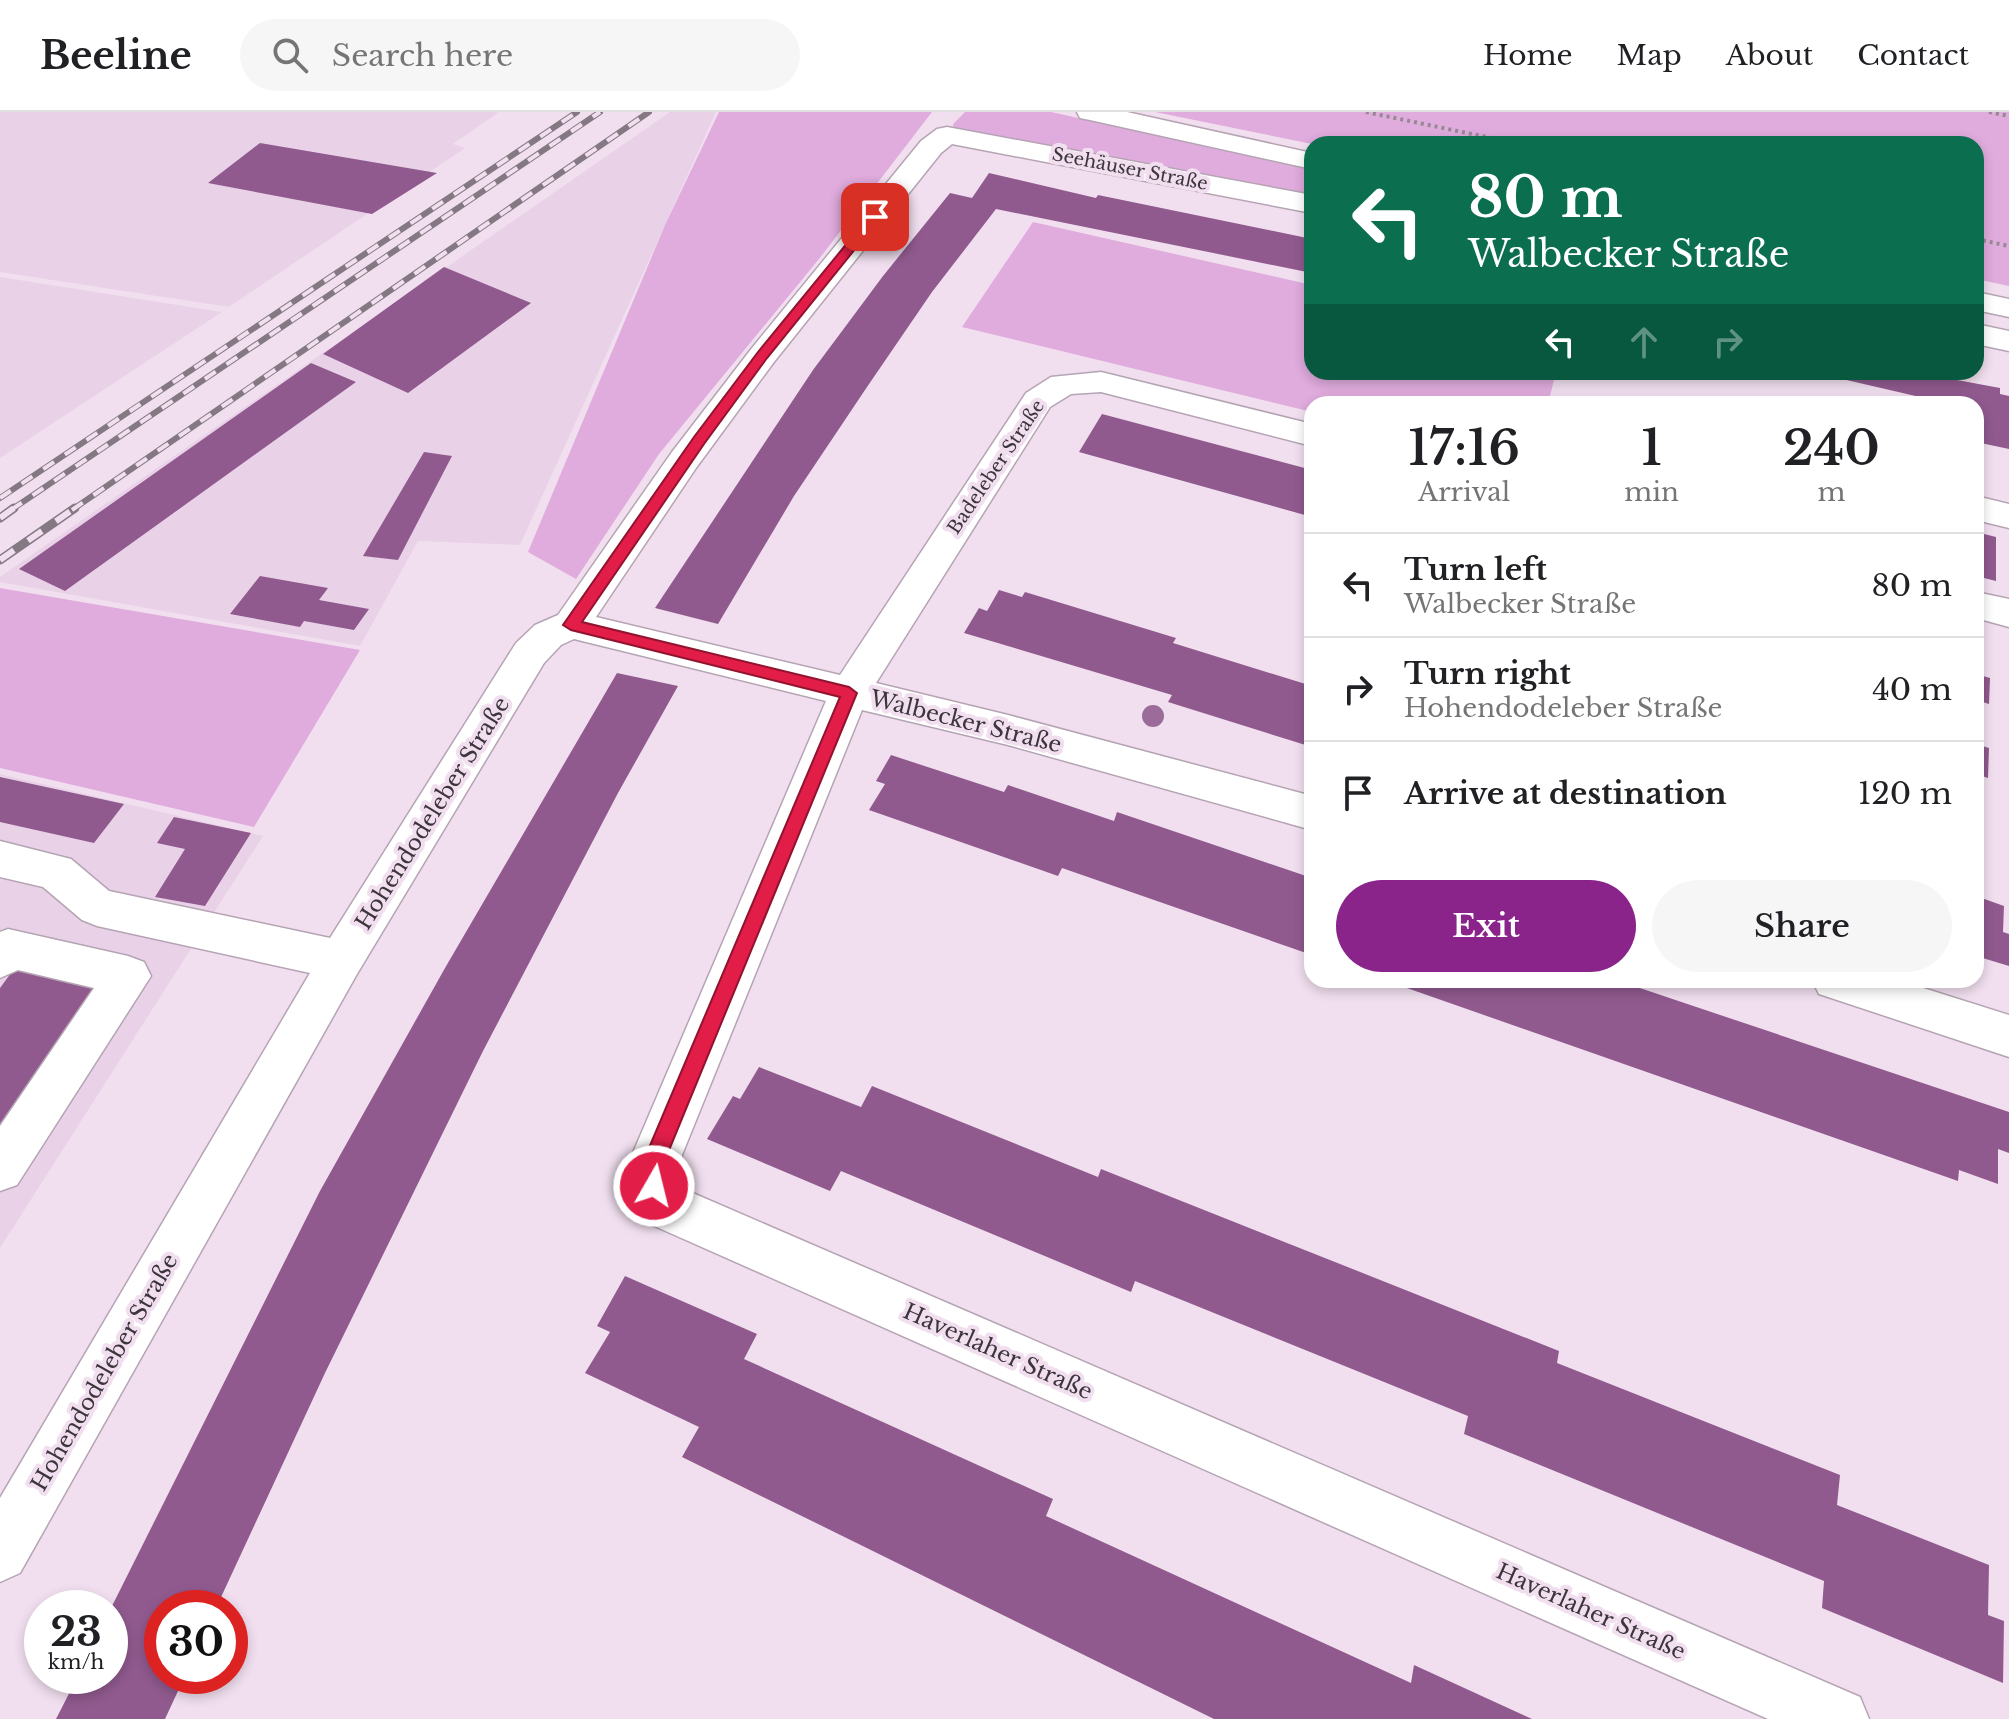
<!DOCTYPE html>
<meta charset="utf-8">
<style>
body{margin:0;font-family:"Libre Baskerville",serif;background:#f6f6f6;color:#202124;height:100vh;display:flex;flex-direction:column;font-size:30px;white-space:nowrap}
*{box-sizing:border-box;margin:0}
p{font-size:26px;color:#757577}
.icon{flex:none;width:44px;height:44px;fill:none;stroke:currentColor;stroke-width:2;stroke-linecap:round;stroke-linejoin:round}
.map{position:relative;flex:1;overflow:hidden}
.panel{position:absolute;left:1304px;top:284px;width:680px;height:592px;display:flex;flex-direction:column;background:#fff;border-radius:24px;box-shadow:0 4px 12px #0003}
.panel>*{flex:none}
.top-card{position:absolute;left:1304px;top:24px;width:680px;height:244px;border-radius:24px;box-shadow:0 4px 12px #0003;background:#0b6e4f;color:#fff;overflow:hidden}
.speed{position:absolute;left:24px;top:1478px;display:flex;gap:16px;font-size:40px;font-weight:700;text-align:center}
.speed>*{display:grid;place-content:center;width:104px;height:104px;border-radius:50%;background:#fff;box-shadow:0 4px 12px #0003;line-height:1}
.speed small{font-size:20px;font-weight:400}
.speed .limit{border:12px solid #d22;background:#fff;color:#111}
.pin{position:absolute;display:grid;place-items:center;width:68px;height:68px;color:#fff;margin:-34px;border-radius:16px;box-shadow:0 4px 12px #0006}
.me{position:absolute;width:88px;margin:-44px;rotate:8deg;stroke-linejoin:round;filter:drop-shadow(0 0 6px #0008)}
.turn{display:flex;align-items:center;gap:28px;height:168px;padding:0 32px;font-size:36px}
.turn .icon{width:104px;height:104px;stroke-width:2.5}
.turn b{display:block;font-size:56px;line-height:68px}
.lanes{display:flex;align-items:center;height:76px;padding:0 32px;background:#0003;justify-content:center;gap:40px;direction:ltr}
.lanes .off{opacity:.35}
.eta{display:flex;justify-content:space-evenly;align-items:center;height:136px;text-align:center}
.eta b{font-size:48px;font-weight:600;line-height:56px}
.button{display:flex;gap:16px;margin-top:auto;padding:16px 32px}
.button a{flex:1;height:92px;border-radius:48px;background:#8b248a;color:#fff;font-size:32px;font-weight:600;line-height:92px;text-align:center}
.button a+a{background:#f6f6f6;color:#202124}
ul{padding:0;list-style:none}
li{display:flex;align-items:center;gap:24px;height:104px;padding:0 32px;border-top:2px solid #e0e0e0}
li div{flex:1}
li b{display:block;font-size:30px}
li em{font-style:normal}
header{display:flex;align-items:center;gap:48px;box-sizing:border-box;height:112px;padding:0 40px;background:#fff;border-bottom:2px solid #e0e0e0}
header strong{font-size:38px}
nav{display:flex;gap:44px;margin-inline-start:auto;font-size:28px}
.search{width:560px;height:72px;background:#f6f6f6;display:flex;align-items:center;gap:20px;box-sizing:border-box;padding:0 28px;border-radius:44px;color:#757577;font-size:30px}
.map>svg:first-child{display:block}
.built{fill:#e9d2e8}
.green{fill:#e0abdd}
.building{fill:#905a8e}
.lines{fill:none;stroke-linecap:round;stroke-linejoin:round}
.minor-casing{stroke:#b5a4b3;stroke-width:3}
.path{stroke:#958994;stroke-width:4;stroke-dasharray:3 4;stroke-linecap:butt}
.minor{fill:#fff;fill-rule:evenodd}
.rail-far1-casing{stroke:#847983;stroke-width:6}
.rail-casing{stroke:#847983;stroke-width:9}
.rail-far1{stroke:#f1dfef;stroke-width:4;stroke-dasharray:13;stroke-linecap:butt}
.rail{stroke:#f1dfef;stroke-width:6;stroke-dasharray:17;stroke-linecap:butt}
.tree{fill:#9b6c99}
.route{fill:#e11d48;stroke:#92132f;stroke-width:2}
.labels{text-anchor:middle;stroke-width:8;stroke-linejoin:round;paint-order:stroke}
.far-street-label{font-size:18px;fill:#3c353c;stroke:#f1dfef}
.street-label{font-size:22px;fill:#3c353c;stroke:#f1dfef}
</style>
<header>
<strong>Beeline</strong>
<div class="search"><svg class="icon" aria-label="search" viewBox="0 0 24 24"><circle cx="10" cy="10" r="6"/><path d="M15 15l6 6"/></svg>Search here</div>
<nav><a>Home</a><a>Map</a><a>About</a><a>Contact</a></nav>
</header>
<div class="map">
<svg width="2009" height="1607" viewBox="0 0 2009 1607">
<rect width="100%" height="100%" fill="#f1dfef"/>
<path class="built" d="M 0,0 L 499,0 L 453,32 L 465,36 L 229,195 L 0,160 Z
M 670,0 L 716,0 L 520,433 L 418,429 L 360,534 L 0,470 L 0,465 Z
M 0,165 L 222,200 L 0,346 Z
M 0,662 L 263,724 L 0,1136 Z"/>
<path class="green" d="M 719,0 L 932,0 L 819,147 L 659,342 L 576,467 L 528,440 L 665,113 Z
M 965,0 L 1051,0 L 1312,58 L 1312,85 L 954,17 L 953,12 Z
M 1155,0 L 2009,0 L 2009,174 L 1976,167 L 1976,32 L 1312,32 Z
M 1033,110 L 1312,173 L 1312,260 L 1556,260 L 1548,292 L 1312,292 L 1312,300 L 962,215 Z
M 0,476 L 360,538 L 254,715 L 0,656 Z"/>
<path class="building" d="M 260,31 L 437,61 L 372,102 L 208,71 Z
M 989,61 L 1096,86 L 1098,83 L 1312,127 L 1312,161 L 996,97 L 932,180 L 867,275 L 794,384 L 718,512 L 655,496 L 813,258 L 883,164 L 950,81 L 972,86 Z
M 444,155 L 531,191 L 408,281 L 323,242 Z
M 311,251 L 356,270 L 65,479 L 19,457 Z
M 1812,260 L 1958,260 L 1957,268 L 2000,276 L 2000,282 L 2009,284 L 2009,337 L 1976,330 L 1976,292 L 1950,292 Z
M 1102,302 L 1312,358 L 1312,405 L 1079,340 Z
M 424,340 L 452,344 L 398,448 L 363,444 Z
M 1976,420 L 1996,425 L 1996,469 L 1976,464 Z
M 260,464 L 328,476 L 319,488 L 369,497 L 354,518 L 304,509 L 300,515 L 230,502 Z
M 999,478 L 1022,485 L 1025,480 L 1176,526 L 1173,531 L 1312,574 L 1312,635 L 1168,590 L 1172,583 L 964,521 L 979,496 L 987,499 Z
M 617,561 L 678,574 L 618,681 L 483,939 L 325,1261 L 216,1496 L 162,1496 L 162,1564 L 185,1564 L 165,1607 L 56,1607 L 78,1564 L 110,1564 L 110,1498 L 320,1079 L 445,856 Z
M 1976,562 L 1990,566 L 1989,592 L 1976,588 Z
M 1976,632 L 1989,636 L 1988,666 L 1976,662 Z
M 891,643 L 1004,680 L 1008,673 L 1114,709 L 1117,700 L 1312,766 L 1312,843 L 1062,756 L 1058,764 L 869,698 L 885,672 L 876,669 Z
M 0,665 L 124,692 L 94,731 L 0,710 Z
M 174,705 L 251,721 L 205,794 L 155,785 L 185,737 L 157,731 Z
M 1976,784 L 2004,794 L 2003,820 L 2009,822 L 2009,854 L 1976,844 Z
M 14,857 L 105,879 L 0,1026 L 0,876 Z
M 1384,868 L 1616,868 L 2009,1000 L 2009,1041 L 1998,1037 L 1998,1072 L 1959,1058 L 1958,1069 Z
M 759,955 L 861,995 L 872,974 L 1098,1065 L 1101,1057 L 1559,1239 L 1557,1251 L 1840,1363 L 1837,1393 L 1989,1453 L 1988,1503 L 2004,1509 L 2003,1571 L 1822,1496 L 1824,1469 L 1464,1322 L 1468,1304 L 1135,1169 L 1131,1180 L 841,1059 L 830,1079 L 707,1027 L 733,984 L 740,987 Z
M 625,1164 L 757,1222 L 744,1247 L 1053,1387 L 1046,1404 L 1411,1571 L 1414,1553 L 1532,1607 L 1214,1607 L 682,1345 L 699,1315 L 585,1261 L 610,1220 L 597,1214 Z"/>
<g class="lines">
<defs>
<path id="minor" d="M 1077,0 L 1127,0 L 1312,41 L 1312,57 L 1090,8 L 1080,6 Z
M 947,15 L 1312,83 L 1312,101 L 952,32 L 941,41 L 774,250 L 696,356 L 596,505 L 840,563 L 1026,281 L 1051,265 L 1101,260 L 1312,312 L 1312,334 L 1101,280 L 1071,282 L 1050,295 L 876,571 L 1008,603 L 1312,684 L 1312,718 L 1008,633 L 862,598 L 682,1043 L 679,1068 L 688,1079 L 1860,1585 L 1869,1607 L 1768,1607 L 652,1113 L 629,1074 L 632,1043 L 826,589 L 574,527 L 561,533 L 544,551 L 357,862 L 20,1461 L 0,1470 L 0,1386 L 310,861 L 97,814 L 82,808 L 43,775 L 0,765 L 0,729 L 71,747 L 109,779 L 330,826 L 516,531 L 535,513 L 558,503 L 672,340 L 752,236 L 921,29 L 937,17 Z
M 1976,180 L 2009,187 L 2009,205 L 1976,198 Z
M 1976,212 L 2009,219 L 2009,239 L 1976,232 Z
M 1976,384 L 2009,392 L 2009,416 L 1976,408 Z
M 1976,480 L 2009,487 L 2009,515 L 1976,506 Z
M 8,817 L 128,844 L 144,850 L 151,864 L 17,1073 L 0,1079 L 0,1014 L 94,876 L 18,858 L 0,866 L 0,820 Z
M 1812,868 L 1898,868 L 2009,903 L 2009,945 L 1819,882 Z"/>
</defs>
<use href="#minor" class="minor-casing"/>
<path class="path" d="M 1366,0 L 1520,32
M 1989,0 L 2009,4
M 1976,127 L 2009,134"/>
<use href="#minor" class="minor"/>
<defs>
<path id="rail-far1" d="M 0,386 L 577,0
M 11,398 L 600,0
M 72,398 L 649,0"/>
<path id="rail" d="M 0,406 L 14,396
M 0,448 L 75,396"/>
</defs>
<use href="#rail-far1" class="rail-far1-casing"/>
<use href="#rail" class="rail-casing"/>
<use href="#rail-far1" class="rail-far1"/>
<use href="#rail" class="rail"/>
</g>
<circle class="tree" cx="1153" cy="604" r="11"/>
<path class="route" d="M 871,102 L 881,105 L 767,246 L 704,332 L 582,510 L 849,575 L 857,581 L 667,1043 L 661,1081 L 654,1084 L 647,1081 L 644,1074 L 646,1043 L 840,585 L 571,518 L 563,513 L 694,325 L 758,240 Z"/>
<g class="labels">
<g class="far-street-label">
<text transform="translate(1130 57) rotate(11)" y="6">Seehäuser Straße</text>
<text transform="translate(996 355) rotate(-56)" y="6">Badeleber Straße</text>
</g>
<g class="street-label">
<text transform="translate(966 609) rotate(14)" y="8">Walbecker Straße</text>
<text transform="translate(432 701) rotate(-58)" y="8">Hohendodeleber Straße</text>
<text transform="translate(998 1239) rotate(24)" y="8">Haverlaher Straße</text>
<text transform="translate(104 1260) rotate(-60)" y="8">Hohendodeleber Straße</text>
<text transform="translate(1591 1499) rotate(24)" y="8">Haverlaher Straße</text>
</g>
</g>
</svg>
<div class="speed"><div>23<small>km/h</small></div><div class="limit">30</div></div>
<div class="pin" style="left:875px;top:105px;background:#d93025"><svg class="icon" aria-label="arrive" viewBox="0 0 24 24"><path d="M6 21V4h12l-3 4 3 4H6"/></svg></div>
<svg class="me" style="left:654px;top:1074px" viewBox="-20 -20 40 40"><circle r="17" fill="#e11d48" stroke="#fff" stroke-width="3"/><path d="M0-11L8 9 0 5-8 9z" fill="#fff"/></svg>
<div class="top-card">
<div class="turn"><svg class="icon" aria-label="left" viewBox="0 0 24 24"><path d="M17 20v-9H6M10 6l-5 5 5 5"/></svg><div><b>80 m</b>Walbecker Straße</div></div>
<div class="lanes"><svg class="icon" aria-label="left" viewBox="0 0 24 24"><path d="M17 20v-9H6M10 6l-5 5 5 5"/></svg><svg class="icon off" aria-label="ahead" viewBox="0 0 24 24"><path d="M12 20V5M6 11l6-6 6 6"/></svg><svg class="icon off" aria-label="right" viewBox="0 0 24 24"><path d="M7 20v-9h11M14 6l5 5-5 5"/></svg></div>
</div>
<section class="panel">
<div class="eta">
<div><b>17:16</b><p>Arrival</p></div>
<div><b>1</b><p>min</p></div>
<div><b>240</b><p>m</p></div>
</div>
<ul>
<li><svg class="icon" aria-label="left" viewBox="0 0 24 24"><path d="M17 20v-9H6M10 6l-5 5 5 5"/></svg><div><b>Turn left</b><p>Walbecker Straße</p></div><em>80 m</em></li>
<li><svg class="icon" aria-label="right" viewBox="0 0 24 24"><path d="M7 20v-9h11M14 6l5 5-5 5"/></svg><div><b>Turn right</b><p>Hohendodeleber Straße</p></div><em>40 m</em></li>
<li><svg class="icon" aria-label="arrive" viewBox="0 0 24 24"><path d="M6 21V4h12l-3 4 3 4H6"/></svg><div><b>Arrive at destination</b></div><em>120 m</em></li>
</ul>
<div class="button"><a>Exit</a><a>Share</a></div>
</section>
</div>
